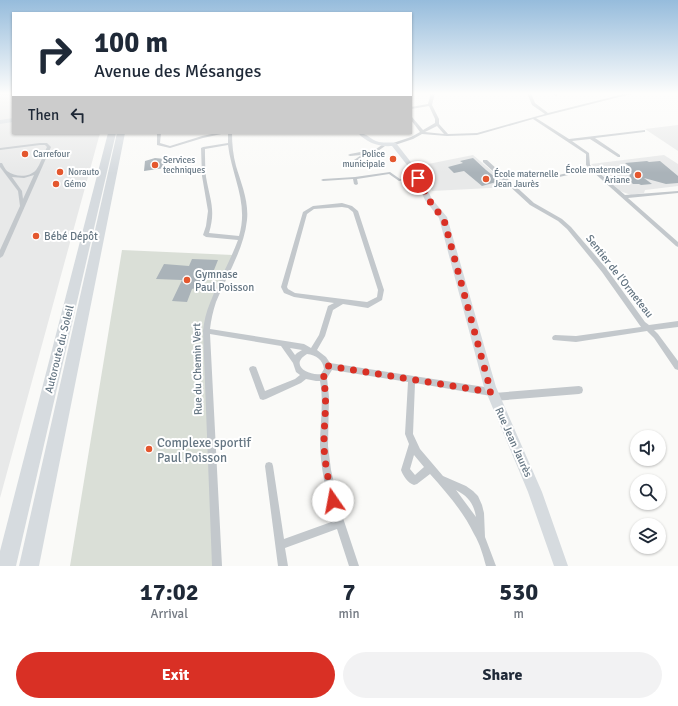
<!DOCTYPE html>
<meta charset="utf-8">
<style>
body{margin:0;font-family:Signika,sans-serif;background:#f2f2f3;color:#1f2937;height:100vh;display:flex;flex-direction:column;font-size:15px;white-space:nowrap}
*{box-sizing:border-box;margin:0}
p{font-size:13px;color:#747a83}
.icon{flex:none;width:22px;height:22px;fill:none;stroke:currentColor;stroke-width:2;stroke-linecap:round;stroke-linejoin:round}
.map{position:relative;height:566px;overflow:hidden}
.details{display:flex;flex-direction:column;background:#fff;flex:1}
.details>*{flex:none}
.hud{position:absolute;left:12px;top:12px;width:400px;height:122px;border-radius:0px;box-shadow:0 1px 3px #0004;background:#fff;color:#1f2937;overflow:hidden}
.tools{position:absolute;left:630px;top:430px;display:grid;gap:8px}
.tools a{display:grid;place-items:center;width:36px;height:36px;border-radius:50%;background:#fff;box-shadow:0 1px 3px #0004;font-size:20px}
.pin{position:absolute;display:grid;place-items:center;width:34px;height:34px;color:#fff;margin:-17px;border:2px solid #fff;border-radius:50%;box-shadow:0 1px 4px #0007}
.me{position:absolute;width:44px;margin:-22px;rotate:348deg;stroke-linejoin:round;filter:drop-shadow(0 0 3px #0008)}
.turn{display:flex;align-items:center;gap:14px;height:84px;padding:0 16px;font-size:18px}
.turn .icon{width:52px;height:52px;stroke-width:2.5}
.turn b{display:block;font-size:28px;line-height:34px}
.then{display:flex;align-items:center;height:38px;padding:0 16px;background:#0003;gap:8px;font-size:15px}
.eta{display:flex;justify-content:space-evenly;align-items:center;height:68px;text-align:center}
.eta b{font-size:24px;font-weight:700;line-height:28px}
.primary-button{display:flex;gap:8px;margin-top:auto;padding:8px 16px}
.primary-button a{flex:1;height:46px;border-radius:24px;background:#d93025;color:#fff;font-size:16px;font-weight:700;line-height:46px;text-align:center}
.primary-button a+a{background:#f2f2f3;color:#1f2937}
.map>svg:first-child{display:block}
.built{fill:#e8e9e9}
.green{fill:#dadfd7}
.building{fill:#aab3b9}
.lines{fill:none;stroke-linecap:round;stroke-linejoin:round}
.street{fill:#c3c8cc;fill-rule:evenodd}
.secondary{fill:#d6dbdf;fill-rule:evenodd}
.highway{fill:#d6dbdf;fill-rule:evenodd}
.route{stroke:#d93025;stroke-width:7;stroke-dasharray:0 12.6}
.poi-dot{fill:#e4572e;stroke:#fff;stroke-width:1.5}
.labels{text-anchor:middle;stroke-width:4;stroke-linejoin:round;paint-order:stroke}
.far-poi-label{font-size:9px;fill:#657683;stroke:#fff;text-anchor:start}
.poi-label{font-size:11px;fill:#657683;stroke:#fff;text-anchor:start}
.street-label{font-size:11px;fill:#657683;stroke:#fff}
.near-poi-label{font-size:13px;fill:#657683;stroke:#fff;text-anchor:start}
</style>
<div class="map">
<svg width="678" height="566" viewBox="0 0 678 566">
<rect width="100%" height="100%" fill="#fafaf8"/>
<path class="built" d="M 0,93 L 13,93 L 13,133 L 100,133 L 0,498 Z
M 678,125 L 678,151 L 645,129 Z
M 473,155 L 511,187 L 432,191 L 423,170 L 417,171 L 413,167 Z
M 664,155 L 678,164 L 678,186 L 645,190 L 644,193 L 631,195 L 620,191 L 591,164 Z"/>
<path class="green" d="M 122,250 L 233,255 L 207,315 L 214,566 L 70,566 Z"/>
<path class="building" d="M 155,158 L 165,159 L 165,168 L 144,171 L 145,161 Z
M 473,158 L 486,170 L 500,181 L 482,186 L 464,171 L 454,173 L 448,167 L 463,163 L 460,161 Z
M 647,161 L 649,162 L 660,161 L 678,176 L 678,183 L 666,184 L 644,178 L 652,184 L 641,185 L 639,184 L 633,184 L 625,177 L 630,176 L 626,172 L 630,172 L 625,167 L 630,167 L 625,163 Z
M 192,259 L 218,260 L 214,270 L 209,270 L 202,286 L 192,289 L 187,302 L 172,301 L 182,280 L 156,279 L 164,264 L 189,266 Z"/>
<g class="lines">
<path class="street" d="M 431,93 L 435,93 L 432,105 L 439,119 L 439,124 L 448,134 L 477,133 L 545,114 L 532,105 L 527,93 L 531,93 L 535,103 L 548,113 L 628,93 L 635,93 L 536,118 L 569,139 L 645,130 L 645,132 L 644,132 L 595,138 L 620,155 L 620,157 L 618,157 L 590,139 L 572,141 L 589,153 L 590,165 L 625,195 L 678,191 L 678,193 L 628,198 L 678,242 L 678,247 L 676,246 L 591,170 L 550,179 L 550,177 L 589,168 L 586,165 L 586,154 L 533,119 L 477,135 L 447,136 L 422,134 L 413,139 L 395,145 L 393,145 L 393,143 L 411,137 L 420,132 L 411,120 L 411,117 L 412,117 L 423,130 L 435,123 L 435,119 L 429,106 L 411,109 L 411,107 L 428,104 ZM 437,126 L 444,134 L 425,132 Z
M 553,93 L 557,93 L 558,95 L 555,96 Z
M 157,133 L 161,133 L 160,143 L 170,146 L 202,136 L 217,133 L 226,133 L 203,138 L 170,148 L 157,145 Z
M 228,133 L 232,133 C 232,144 233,155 236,166 C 241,183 249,201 247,220 C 244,249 227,275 216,302 C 213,311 211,320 210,329 L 304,344 L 311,348 L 319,335 L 328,306 L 334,303 L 294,297 L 284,293 L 281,287 L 303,212 L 313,206 L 342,203 L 352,206 L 358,211 L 384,290 L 382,300 L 368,308 L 343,304 L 333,310 L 325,336 L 317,350 L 326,357 L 330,363 L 491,388 L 494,389 L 495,392 L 494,393 L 579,386 L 582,387 L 583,390 L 582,393 L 579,394 L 494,401 L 491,400 L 490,397 L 491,396 L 415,383 L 413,434 L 420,449 L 443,476 L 466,486 L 473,491 L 478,496 L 482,505 L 484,513 L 485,537 L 496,566 L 486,566 C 483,555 480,544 474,534 C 463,511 446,492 430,474 L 417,484 L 414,485 C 408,483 403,476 401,470 L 409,444 L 405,434 L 408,382 L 332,370 L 327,378 L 329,397 L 328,446 L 331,470 L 341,512 L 359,566 L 349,566 L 337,529 L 285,548 L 288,566 L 278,566 L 265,466 L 266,463 L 269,462 L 272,463 L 273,466 L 284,539 L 334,521 C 327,497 321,471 320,445 C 320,424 324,402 320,381 L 316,381 L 306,379 L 301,383 L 266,399 L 263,400 L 260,399 L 249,369 L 250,367 L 253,366 L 256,367 L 265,391 L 295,379 L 300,375 L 296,372 L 293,363 L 281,346 L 210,334 L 222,566 L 212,566 L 203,331 C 204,322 206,312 210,303 C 218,281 230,262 238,240 L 206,237 L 203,235 L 206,226 L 208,211 L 202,176 L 201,148 L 203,147 L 228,143 ZM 228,145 C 232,177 249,203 239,236 L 209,233 C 216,210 210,200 206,177 C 205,168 205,158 205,149 ZM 342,207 L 348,208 L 353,212 L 378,290 L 377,297 L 367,302 L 295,293 L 288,289 L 287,287 L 307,214 L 314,209 ZM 290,348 L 302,350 L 297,353 L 295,355 ZM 307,354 C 316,355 323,360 324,369 L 321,374 C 308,376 289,365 307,354 ZM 414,455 L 424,467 L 415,475 L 410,469 ZM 456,490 C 468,496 474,504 476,517 Z
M 40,143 L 47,143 L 51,147 L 3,256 L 0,258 L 0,250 L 20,206 L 18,191 L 0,167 L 0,163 L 2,163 C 3,165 5,169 7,171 C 15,177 29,178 36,170 C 40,165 44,153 47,147 L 45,145 L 40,145 L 0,150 L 0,148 ZM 34,175 L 23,199 L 22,191 L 12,177 L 24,178 Z
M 382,145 L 385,146 L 378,151 L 366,154 L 364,158 L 358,161 L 354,160 L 360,156 L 361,155 L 350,156 L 348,155 L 350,154 L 376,149 Z
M 483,160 L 487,160 L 534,203 L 562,219 L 571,227 L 606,268 L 645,322 L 649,325 L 678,321 L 678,327 L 654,330 L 658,334 L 678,361 L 678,370 L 675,369 L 654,338 L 647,331 L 576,342 L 553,340 L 552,338 L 553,336 L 555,335 L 576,336 L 641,327 L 602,272 L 567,229 L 558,221 L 530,205 L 483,162 Z
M 390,172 L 400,179 L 418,177 L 420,178 L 418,179 L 399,181 L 389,174 L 357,179 L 358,184 L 356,185 L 354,184 L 353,179 L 323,181 L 321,180 L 323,179 L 355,177 Z"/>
<path class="secondary" d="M 13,118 L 13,122 L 0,124 L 0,120 Z
M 358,133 C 368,133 370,140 379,142 C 385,143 391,142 396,143 L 417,170 L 432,199 L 447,217 L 496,387 L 542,492 L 568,566 L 554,566 L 528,492 L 484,387 L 439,218 L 425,200 L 411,170 L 392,146 C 379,147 367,143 358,133 Z"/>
<path class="highway" d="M 108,133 L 116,133 L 16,566 L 0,566 L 0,551 Z
M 117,133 L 125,133 L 39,566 L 19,566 Z"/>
</g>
<linearGradient id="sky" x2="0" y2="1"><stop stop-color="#96bcdc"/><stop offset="0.54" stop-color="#fdfdfc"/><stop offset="1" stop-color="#fdfdfc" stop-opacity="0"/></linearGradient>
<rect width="678" height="173" fill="url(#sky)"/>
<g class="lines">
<path class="route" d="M 333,501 C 329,482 324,462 324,442 C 324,420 328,399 323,377 L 327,374 L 328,366 L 491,392 L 444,220 L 429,200 L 418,178"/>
</g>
<g class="poi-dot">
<circle cx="25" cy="154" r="4"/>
<circle cx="393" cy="159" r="4"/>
<circle cx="155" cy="165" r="4"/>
<circle cx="60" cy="172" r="4"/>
<circle cx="638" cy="175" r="4"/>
<circle cx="486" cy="179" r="4"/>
<circle cx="56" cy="184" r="4"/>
<circle cx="36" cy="236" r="4"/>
<circle cx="187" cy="280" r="4"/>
<circle cx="149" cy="449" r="4"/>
</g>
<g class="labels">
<g class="far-poi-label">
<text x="33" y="157">Carrefour</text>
<text x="385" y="157" text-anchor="end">Police<tspan x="385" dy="10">municipale</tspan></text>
<text x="163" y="163">Services<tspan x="163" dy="10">techniques</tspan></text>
<text x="630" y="173" text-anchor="end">École maternelle<tspan x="630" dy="10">Ariane</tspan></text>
<text x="68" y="175">Norauto</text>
<text x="494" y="177">École maternelle<tspan x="494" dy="10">Jean Jaurès</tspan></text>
<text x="64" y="187">Gémo</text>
</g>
<g class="poi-label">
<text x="44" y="240">Bébé Dépôt</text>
<text x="195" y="278">Gymnase<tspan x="195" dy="13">Paul Poisson</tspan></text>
</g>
<g class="street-label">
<text transform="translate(620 276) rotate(52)" y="4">Sentier de l'Ormeteau</text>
<text transform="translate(59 349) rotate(-76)" y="4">Autoroute du Soleil</text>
<text transform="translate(197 369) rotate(-91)" y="4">Rue du Chemin Vert</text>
<text transform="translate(514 442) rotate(66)" y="4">Rue Jean Jaurès</text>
</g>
<g class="near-poi-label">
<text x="157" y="447">Complexe sportif<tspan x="157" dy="15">Paul Poisson</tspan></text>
</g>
</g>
</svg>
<div class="tools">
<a><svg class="icon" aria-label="sound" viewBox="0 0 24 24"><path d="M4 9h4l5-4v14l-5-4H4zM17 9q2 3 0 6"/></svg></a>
<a><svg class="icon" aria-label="search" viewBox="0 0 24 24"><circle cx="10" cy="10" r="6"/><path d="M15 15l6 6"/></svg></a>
<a><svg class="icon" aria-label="layers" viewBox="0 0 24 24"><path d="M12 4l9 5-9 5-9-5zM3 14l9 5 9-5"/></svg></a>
</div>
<div class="pin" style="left:418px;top:178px;background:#d93025"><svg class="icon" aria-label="arrive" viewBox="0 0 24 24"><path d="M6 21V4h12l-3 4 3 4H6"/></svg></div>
<svg class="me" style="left:333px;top:501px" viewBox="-20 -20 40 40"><circle r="19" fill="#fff"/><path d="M0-13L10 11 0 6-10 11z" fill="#d93025"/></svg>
<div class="hud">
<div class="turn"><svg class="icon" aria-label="right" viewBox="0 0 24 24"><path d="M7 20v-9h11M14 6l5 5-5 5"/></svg><div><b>100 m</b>Avenue des Mésanges</div></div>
<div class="then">Then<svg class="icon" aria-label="left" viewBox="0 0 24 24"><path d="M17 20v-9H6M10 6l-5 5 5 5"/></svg></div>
</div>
</div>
<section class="details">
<div class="eta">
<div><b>17:02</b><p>Arrival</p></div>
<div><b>7</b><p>min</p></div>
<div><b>530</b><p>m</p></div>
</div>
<div class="primary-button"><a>Exit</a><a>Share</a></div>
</section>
